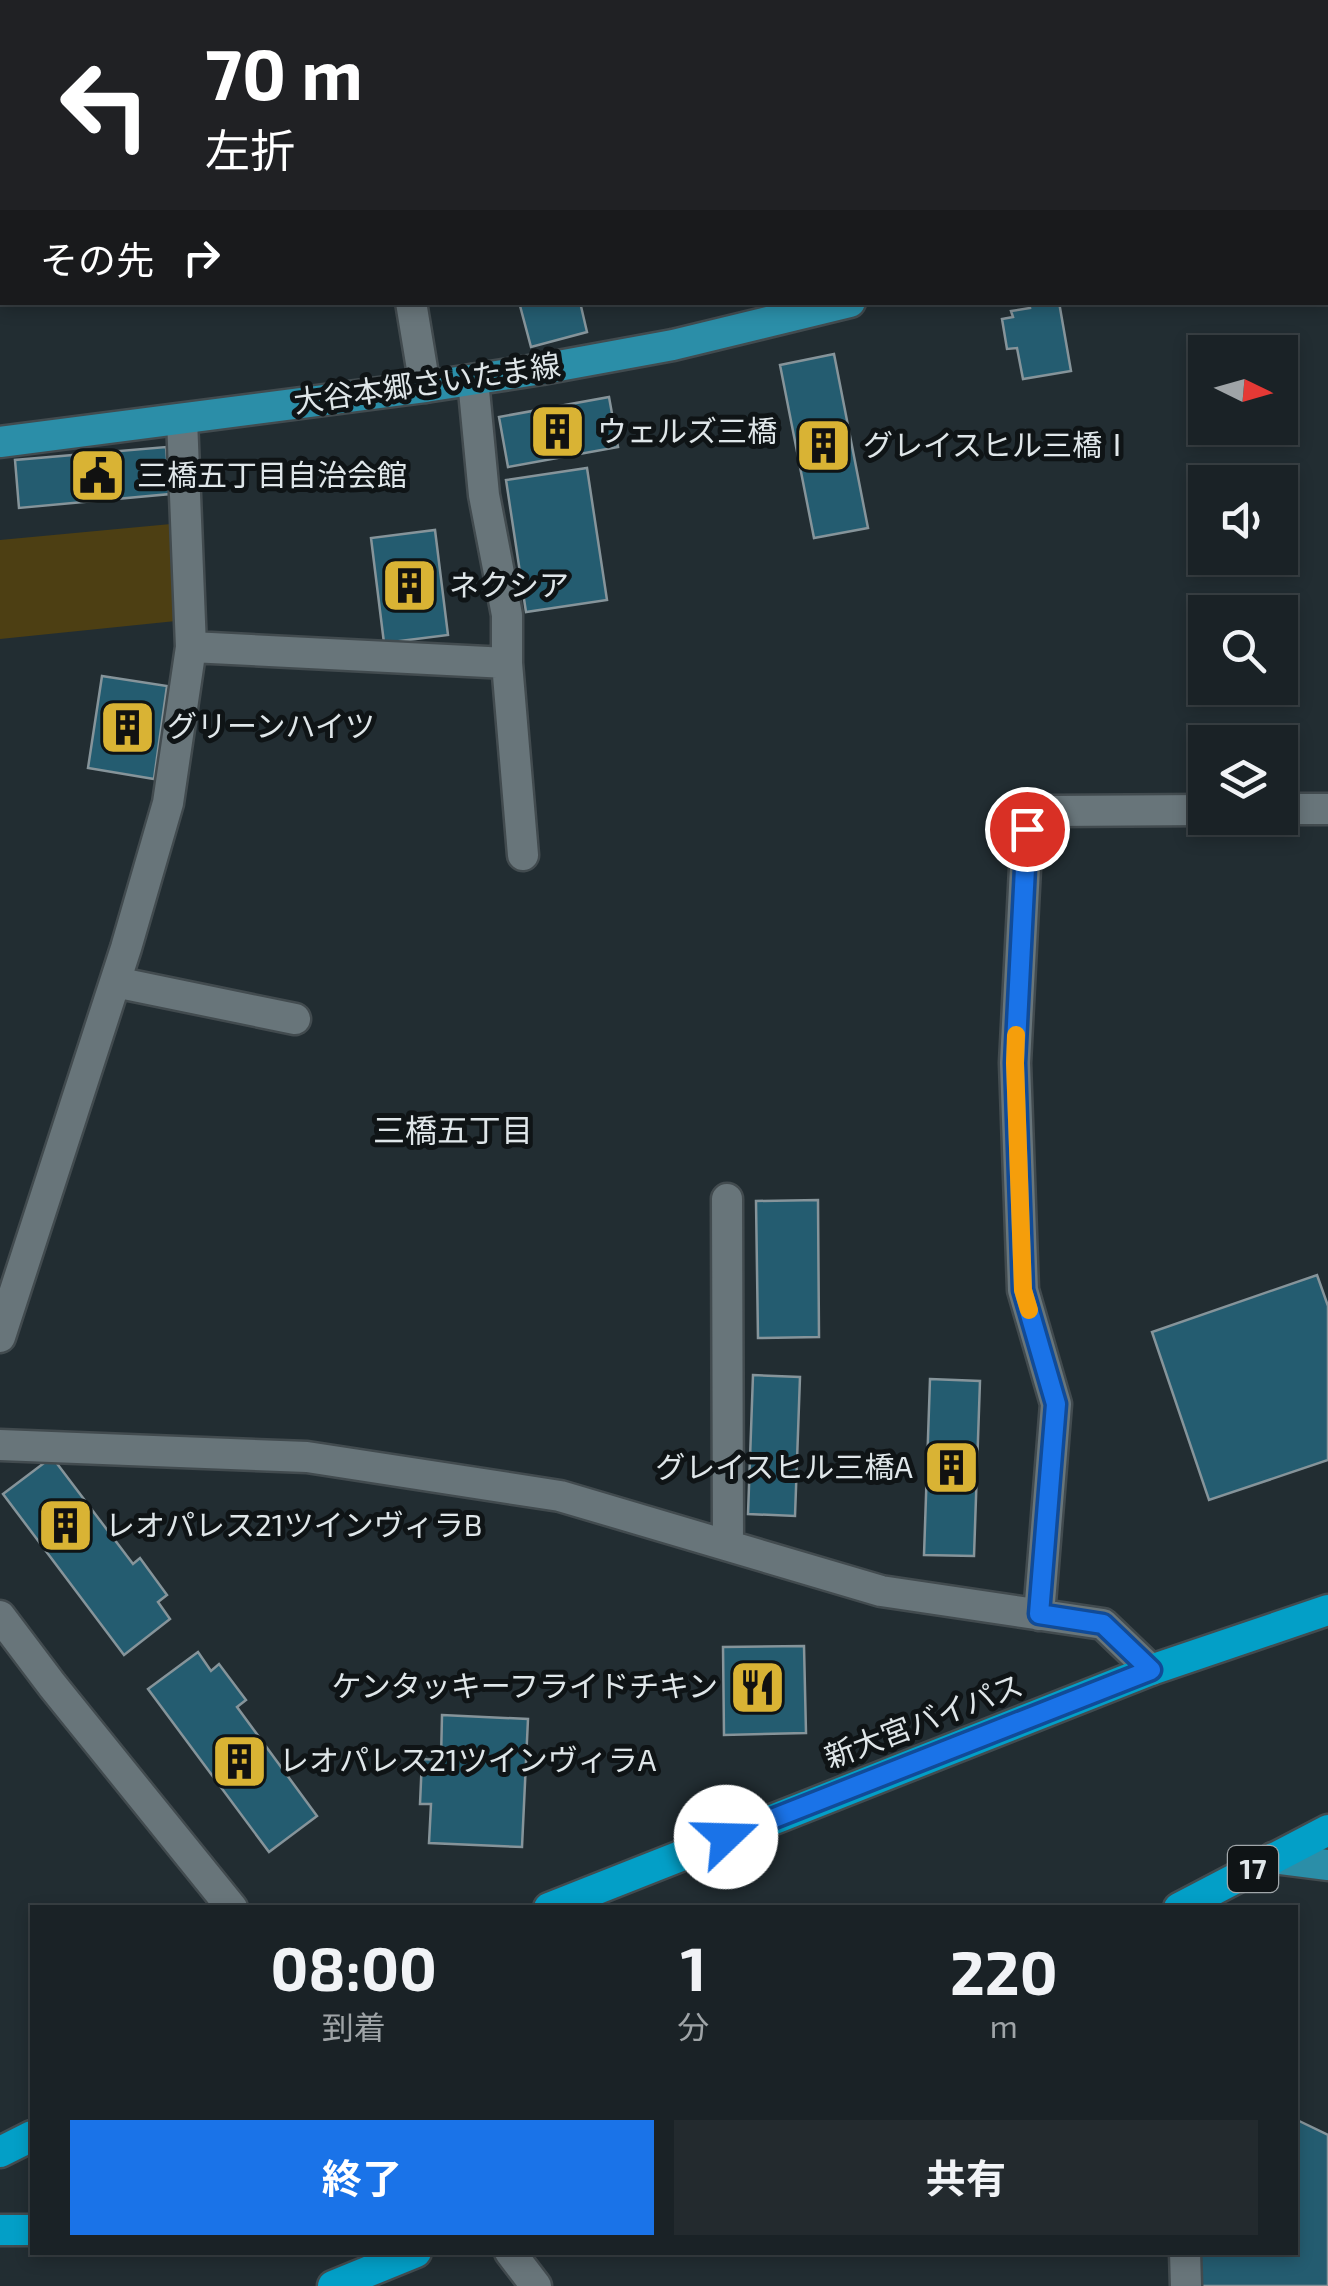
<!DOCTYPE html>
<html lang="ja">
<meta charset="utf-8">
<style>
body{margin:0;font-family:"Exo 2","Noto Sans JP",sans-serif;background:#232a2e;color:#f1f3f6;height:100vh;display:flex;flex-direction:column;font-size:38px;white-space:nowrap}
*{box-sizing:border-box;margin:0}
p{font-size:32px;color:#9fa4a7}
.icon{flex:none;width:55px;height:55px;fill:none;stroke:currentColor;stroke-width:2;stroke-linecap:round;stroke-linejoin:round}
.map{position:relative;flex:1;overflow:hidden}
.sheet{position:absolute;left:30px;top:1905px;width:1268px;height:350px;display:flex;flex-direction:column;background:#1a2226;border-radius:0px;box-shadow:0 5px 15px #0003,0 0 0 2px #383f43}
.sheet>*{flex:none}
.guide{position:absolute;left:0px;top:0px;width:1330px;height:305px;box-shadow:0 5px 15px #0003,0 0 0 2px #383f43;background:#202124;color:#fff;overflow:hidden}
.needle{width:65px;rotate:95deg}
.buttons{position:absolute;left:1188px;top:335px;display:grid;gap:20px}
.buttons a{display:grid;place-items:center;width:110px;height:110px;border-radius:0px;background:#1a2226;box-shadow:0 5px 15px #0003,0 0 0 2px #383f43;font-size:50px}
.pin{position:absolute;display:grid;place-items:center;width:85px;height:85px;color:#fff;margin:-42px;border:5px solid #fff;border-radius:50%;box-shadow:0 2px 10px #0007}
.me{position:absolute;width:110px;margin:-55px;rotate:69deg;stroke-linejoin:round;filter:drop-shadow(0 0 8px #0008)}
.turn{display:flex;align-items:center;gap:35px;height:210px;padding:0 40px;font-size:45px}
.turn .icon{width:130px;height:130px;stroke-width:2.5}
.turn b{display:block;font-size:70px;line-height:85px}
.then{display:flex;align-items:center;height:95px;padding:0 40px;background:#0003;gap:20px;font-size:38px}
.eta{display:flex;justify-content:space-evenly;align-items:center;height:170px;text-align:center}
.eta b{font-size:60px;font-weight:700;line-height:70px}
.primary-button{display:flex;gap:20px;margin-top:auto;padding:20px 40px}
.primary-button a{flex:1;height:115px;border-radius:0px;background:#1a73e8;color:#fff;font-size:40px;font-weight:700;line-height:115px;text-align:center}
.primary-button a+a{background:#232a2e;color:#f1f3f6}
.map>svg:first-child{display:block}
.green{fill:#4d3f13}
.building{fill:#245c70;stroke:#86949a;stroke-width:2.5}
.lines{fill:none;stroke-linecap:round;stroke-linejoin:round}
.minor-casing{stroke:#424b4f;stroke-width:35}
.major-casing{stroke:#424b4f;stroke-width:35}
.highway-casing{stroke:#424b4f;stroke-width:35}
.minor{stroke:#68757a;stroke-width:30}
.major{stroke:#2b8ea8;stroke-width:30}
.highway{stroke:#039fc7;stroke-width:30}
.route-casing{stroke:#114b97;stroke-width:25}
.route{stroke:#1a73e8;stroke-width:18}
.slow{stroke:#f59e0b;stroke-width:18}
.labels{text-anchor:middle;stroke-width:10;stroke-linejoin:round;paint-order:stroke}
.shield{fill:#0f1416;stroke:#a1a7aa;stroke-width:2.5}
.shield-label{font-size:28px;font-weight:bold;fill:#dfe6e9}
.street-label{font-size:30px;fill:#dfe6e9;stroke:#0f1416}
.poi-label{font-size:30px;fill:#dfe6e9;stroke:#0f1416;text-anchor:start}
.neighbourhood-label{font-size:32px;fill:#dfe6e9;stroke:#0f1416}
</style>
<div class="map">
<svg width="1328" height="2286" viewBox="0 0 1328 2286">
<rect width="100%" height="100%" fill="#222d32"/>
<path class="green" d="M 0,0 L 472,0 L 473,2 L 2,2 L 2,45 L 0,45 Z
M 171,524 L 176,621 L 0,639 L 0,540 Z"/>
<path class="building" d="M 519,302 L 580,302 L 587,332 L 531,347 Z
M 1029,302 L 1059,302 L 1071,371 L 1023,379 L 1017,348 L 1007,349 L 1002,319 L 1013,317 L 1011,311 L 1030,308 Z
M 834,354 L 868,528 L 814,538 L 780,365 Z
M 609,397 L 618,447 L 508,467 L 499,417 Z
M 166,447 L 170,494 L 19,508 L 15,460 Z
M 587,468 L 607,600 L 526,612 L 506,480 Z
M 435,530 L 448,635 L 384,643 L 371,538 Z
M 102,676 L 167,686 L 154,779 L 88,768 Z
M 818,1200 L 819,1337 L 758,1338 L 756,1201 Z
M 1317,1275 L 1328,1306 L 1328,1460 L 1209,1500 L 1152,1332 Z
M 753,1375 L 800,1377 L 795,1516 L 748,1514 Z
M 930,1379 L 980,1381 L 974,1556 L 924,1555 Z
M 52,1457 L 133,1564 L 140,1558 L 167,1595 L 158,1602 L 170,1619 L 124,1655 L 3,1494 Z
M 804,1646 L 806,1733 L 724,1735 L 723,1647 Z
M 198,1652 L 211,1671 L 219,1664 L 246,1700 L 237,1707 L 317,1816 L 269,1852 L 148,1689 Z
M 442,1715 L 528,1719 L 522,1847 L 429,1843 L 431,1804 L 420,1804 L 422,1759 L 441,1760 Z
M 1295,2119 L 1328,2135 L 1328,2286 L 1202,2286 L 1194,2281 L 1196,2252 L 1295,2252 Z"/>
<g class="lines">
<defs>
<path id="minor" d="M 301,0 L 301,2
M 411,302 L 425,387
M 473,380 L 484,495 L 507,615 L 507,663 L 523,855
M 191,647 L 507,663
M 1280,809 L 1328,809
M 115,982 L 295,1019
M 727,1199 L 728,1545
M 0,1337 L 126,948 L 168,803 L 191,647 L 182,419
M 0,1445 L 307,1457 L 560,1496 L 881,1591 L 1103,1624 L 1151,1670
M 1039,1615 L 1056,1404 L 1023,1290 L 1015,1063 L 1027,829 L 1052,811 L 1205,810
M 0,1616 L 52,1685 L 232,1908
M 510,2252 L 536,2286
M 1185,2252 L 1186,2286"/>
<path id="major" d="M 0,442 L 425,387 L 542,369 L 673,345 L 850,302
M 1273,1858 L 1328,1865"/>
<path id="highway" d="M 549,1908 L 1151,1670 L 1328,1610
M 1179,1908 L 1328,1830
M 0,2152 L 32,2136
M 0,2230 L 32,2230
M 333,2286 L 416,2252"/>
</defs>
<use href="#minor" class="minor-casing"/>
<use href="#major" class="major-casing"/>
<use href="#highway" class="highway-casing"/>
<use href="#minor" class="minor"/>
<use href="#major" class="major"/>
<use href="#highway" class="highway"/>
</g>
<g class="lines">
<defs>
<path id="route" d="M 726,1837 L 1151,1670 L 1103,1624 L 1039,1614 L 1056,1404 L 1023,1290 L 1015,1063 L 1027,829"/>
</defs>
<use href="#route" class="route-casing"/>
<use href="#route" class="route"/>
<path class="slow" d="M 1016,1035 L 1015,1063 L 1023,1290 L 1029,1310"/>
</g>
<defs>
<symbol id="building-square" viewBox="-11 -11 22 22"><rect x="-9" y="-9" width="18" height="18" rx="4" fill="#d9b334" stroke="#0f1416"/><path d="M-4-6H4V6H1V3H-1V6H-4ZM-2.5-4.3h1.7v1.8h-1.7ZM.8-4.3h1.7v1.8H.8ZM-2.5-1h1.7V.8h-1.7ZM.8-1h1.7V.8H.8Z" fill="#111"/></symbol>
<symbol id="civic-square" viewBox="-11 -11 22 22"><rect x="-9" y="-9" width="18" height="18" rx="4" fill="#d9b334" stroke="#0f1416"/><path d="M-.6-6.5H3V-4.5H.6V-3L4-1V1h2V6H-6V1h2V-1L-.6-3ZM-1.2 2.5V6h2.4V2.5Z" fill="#111"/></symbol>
<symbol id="restaurant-square" viewBox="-11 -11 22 22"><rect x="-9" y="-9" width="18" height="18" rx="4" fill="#d9b334" stroke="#0f1416"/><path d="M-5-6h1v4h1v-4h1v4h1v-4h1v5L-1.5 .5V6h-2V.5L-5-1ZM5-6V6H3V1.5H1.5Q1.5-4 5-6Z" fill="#111"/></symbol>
</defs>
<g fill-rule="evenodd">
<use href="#building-square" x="526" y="400" width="63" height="63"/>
<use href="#building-square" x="792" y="414" width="63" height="63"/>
<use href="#civic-square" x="66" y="444" width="63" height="63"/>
<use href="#building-square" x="378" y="554" width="63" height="63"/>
<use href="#building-square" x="96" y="696" width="63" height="63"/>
<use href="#building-square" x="920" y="1436" width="63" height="63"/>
<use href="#building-square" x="34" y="1494" width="63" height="63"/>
<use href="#restaurant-square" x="726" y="1656" width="63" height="63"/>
<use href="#building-square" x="208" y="1730" width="63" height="63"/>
</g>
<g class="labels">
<rect class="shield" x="1228" y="1846" width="50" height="46" rx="8"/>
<g class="shield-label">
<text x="1253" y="1879">17</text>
</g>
<g class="street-label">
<text transform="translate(427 384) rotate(-8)" y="10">大谷本郷さいたま線</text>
<text transform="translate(924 1722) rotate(-21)" y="10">新大宮バイパス</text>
</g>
<g class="poi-label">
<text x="597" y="442">ウェルズ三橋</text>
<text x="863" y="456">グレイスヒル三橋Ⅰ</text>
<text x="137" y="486">三橋五丁目自治会館</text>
<text x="449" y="596">ネクシア</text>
<text x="167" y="737">グリーンハイツ</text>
<text x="913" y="1478" text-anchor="end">グレイスヒル三橋A</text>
<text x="105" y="1536">レオパレス21ツインヴィラB</text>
<text x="718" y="1697" text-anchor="end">ケンタッキーフライドチキン</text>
<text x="279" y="1771">レオパレス21ツインヴィラA</text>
</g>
<g class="neighbourhood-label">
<text x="453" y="1142">三橋五丁目</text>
</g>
</g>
</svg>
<div class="buttons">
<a><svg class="needle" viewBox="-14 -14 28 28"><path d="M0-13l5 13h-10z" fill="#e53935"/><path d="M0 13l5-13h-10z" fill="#9fa4a7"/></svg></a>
<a><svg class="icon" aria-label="sound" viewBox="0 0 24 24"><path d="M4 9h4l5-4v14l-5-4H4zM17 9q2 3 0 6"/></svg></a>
<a><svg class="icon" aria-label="search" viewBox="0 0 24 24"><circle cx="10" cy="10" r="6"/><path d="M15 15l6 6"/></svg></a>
<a><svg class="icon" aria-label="layers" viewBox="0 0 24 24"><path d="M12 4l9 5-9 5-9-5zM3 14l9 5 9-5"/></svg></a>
</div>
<div class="pin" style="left:1027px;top:829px;background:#d93025"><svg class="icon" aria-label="arrive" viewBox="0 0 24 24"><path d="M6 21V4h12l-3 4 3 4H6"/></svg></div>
<svg class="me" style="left:726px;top:1837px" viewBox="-20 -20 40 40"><circle r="19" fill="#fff"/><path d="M0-13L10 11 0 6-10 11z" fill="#1a73e8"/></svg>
<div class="guide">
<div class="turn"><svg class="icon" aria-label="left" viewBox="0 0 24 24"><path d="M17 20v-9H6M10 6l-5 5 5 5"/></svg><div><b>70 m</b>左折</div></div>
<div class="then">その先<svg class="icon" aria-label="right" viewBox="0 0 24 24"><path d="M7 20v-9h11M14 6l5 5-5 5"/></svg></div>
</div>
<section class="sheet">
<div class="eta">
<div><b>08:00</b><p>到着</p></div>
<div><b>1</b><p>分</p></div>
<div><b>220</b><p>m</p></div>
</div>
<div class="primary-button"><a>終了</a><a>共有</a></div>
</section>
</div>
